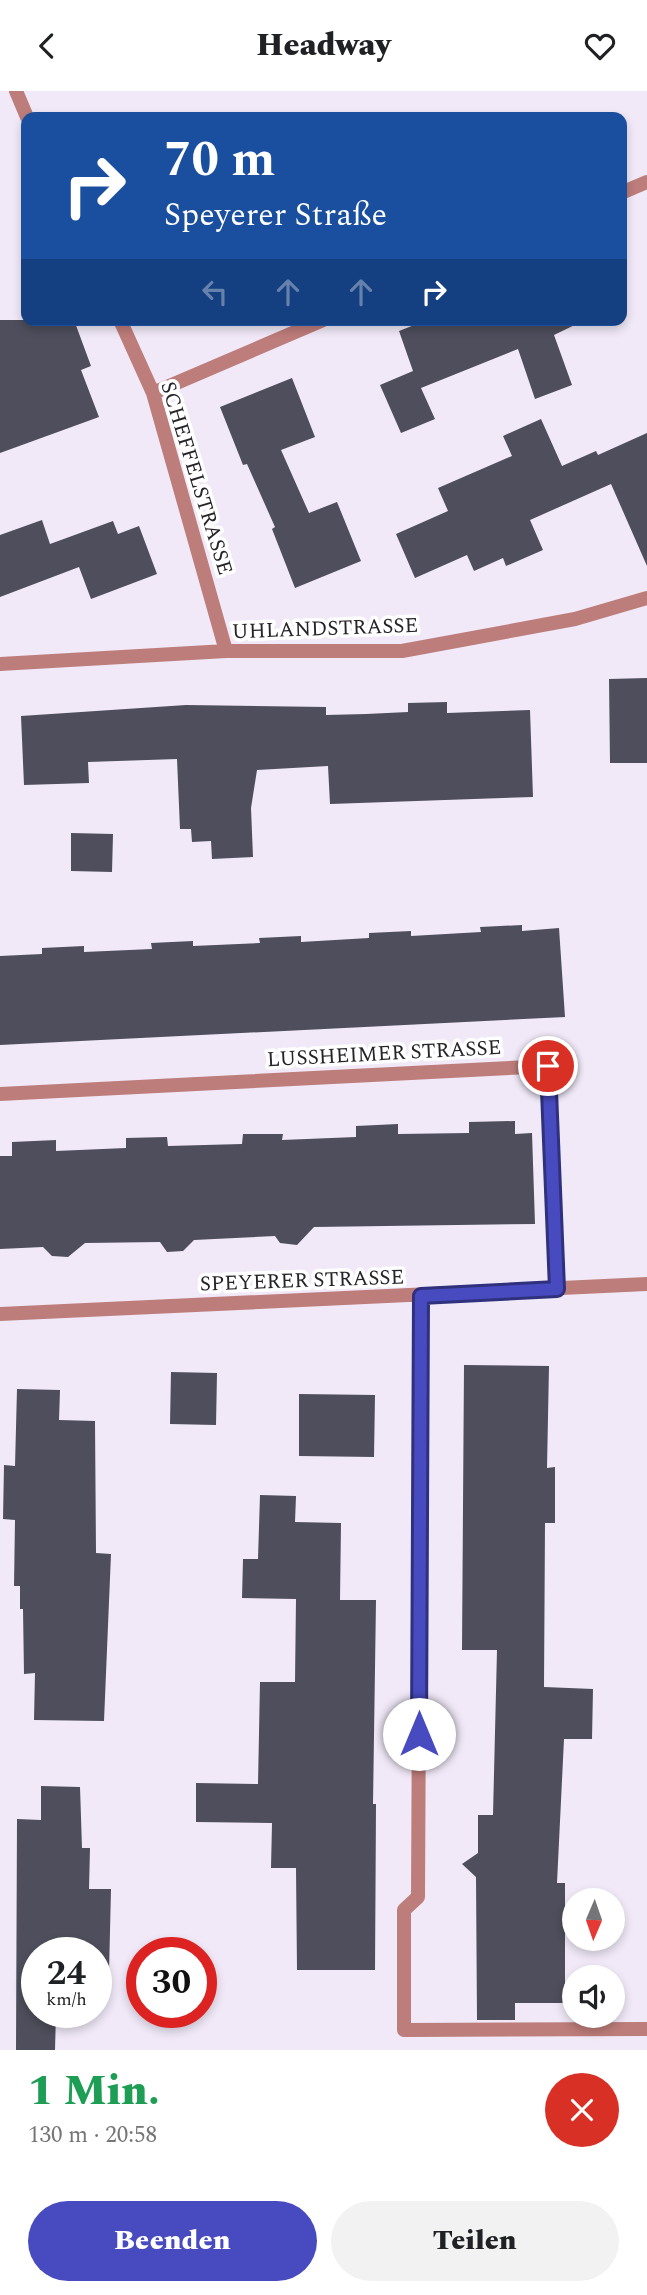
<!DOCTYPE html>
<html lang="de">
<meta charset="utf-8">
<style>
body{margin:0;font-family:Spectral,serif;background:#f2f2f2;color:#202124;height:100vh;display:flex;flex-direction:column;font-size:26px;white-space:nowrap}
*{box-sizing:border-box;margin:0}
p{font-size:23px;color:#757577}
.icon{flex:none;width:38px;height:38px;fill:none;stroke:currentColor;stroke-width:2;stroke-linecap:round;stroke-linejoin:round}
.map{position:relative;height:1959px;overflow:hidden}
.side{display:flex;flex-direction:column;background:#fff;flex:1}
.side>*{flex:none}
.top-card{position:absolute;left:21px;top:21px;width:606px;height:214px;border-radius:14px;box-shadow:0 4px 10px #0003;background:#1a4fa0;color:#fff;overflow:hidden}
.needle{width:46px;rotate:182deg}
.fabs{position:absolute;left:562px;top:1797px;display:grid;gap:14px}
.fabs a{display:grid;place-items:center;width:63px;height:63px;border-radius:50%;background:#fff;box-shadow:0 4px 10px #0003;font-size:35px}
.speed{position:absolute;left:21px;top:1846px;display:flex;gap:14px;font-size:35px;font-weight:700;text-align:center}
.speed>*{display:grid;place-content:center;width:91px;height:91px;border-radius:50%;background:#fff;box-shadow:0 4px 10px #0003;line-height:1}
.speed small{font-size:18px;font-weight:400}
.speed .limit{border:10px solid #d22;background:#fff;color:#111}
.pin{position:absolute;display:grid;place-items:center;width:60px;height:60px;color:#fff;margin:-30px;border:4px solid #fff;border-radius:50%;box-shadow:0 2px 7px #0007}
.me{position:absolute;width:77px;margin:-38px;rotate:0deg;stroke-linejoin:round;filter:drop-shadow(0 0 5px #0008)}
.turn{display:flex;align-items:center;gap:24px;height:147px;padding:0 28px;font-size:32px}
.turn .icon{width:91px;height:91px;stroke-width:2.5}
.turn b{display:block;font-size:49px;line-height:60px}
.lanes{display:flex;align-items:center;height:66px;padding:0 28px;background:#0003;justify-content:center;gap:35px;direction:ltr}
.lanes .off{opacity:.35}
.round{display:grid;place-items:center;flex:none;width:74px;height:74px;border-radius:37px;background:#f2f2f2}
.head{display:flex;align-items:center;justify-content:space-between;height:119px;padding:0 28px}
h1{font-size:42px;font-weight:800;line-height:52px;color:#1e9e55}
.primary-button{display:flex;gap:14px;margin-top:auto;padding:14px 28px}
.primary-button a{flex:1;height:80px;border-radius:42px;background:#484bc0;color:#fff;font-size:28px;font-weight:800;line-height:80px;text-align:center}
.primary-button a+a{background:#f2f2f2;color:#202124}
header{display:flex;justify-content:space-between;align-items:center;height:91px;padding:0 28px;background:#fff;font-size:32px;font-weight:800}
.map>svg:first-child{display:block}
.building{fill:#4e4e5c}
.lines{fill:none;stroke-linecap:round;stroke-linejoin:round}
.service{stroke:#bd7d7a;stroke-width:14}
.minor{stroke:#bd7d7a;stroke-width:14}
.route-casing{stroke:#2f317d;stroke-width:18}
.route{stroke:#484bc0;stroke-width:12}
.labels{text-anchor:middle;stroke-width:7;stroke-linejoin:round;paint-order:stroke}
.street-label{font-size:21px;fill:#272429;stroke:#fff}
</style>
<header><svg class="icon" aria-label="back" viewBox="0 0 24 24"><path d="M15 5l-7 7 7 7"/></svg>Headway<svg class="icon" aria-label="heart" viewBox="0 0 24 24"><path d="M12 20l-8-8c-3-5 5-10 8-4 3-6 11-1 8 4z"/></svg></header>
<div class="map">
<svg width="647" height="1959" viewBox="0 0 647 1959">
<rect width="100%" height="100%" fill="#f1e9f8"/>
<path class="building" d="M 0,229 L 74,229 L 91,275 L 81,279 L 99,326 L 0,362 Z
M 427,229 L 585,229 L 554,244 L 572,294 L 535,308 L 518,258 L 421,297 L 435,328 L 401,342 L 380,294 L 413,280 L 399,240 Z
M 292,287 L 315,346 L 281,359 L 309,422 L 337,411 L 361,470 L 295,497 L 272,438 L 275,436 L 247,373 L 243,374 L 220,316 Z
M 541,328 L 562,375 L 596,360 L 598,364 L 647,342 L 647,475 L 611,393 L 530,429 L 543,459 L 506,475 L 503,467 L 474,480 L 467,464 L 415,487 L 396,443 L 448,420 L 438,397 L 512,365 L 503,345 Z
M 42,429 L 50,453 L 113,430 L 118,443 L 139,435 L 157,483 L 91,508 L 79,476 L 0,506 L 0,444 Z
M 647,587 L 647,672 L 610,672 L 609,588 Z
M 447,611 L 447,622 L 530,619 L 533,706 L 330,713 L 328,675 L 257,679 L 251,717 L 253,766 L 212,768 L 211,750 L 192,751 L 191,738 L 180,738 L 177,668 L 88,671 L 89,692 L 24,694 L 21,625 L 186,614 L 326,616 L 326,624 L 366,623 L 408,621 L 408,612 Z
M 71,742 L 113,743 L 112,781 L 71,780 Z
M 522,834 L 522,840 L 559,837 L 565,926 L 0,954 L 0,865 L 42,863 L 42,857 L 84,855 L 84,861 L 152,858 L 151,852 L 193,850 L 193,855 L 260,852 L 259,847 L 301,845 L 301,851 L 369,847 L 369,842 L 411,840 L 411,845 L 481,841 L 480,836 Z
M 515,1030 L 515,1043 L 532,1042 L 535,1133 L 314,1136 L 297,1154 L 280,1152 L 275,1145 L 194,1149 L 183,1160 L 167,1161 L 160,1151 L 85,1152 L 68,1166 L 52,1165 L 43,1156 L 0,1158 L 0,1065 L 12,1065 L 12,1051 L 56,1049 L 56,1060 L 126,1057 L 126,1047 L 167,1046 L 168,1055 L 242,1053 L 243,1043 L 283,1043 L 282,1049 L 356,1046 L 356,1035 L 398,1033 L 398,1043 L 469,1042 L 469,1031 Z
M 464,1274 L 549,1275 L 547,1377 L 555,1376 L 555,1432 L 545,1432 L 544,1596 L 593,1598 L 592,1648 L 564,1648 L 557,1792 L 565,1792 L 565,1912 L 515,1912 L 515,1929 L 477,1929 L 476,1786 L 462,1773 L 478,1762 L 478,1724 L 493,1724 L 497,1559 L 462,1559 Z
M 171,1281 L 217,1282 L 216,1334 L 170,1333 Z
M 17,1298 L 60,1299 L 59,1329 L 95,1330 L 96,1462 L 111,1463 L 104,1630 L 34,1629 L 35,1582 L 24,1583 L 23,1518 L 20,1518 L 20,1495 L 14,1495 L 15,1429 L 3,1428 L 4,1374 L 15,1375 Z
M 299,1303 L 375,1304 L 374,1366 L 299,1365 Z
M 260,1404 L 296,1405 L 295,1431 L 341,1432 L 340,1509 L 376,1509 L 373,1713 L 376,1713 L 375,1879 L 297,1879 L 296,1777 L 271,1777 L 272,1732 L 196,1731 L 196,1692 L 258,1693 L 260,1591 L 295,1591 L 296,1508 L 242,1507 L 243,1468 L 258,1468 Z
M 41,1695 L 80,1696 L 82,1757 L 90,1757 L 89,1798 L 111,1798 L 109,1882 L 96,1882 L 96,1862 L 37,1862 L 37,1922 L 56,1922 L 55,1959 L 16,1959 L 17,1728 L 41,1729 Z"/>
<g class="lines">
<path class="service" d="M 404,1913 L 404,1939 L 647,1938"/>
<path class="minor" d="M 16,0 L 27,26
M 621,102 L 647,91
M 120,229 L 153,302 L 226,560
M 153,302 L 323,229
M 0,573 L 226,560 L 402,560 L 575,528 L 647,507
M 0,1003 L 548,975 L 557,1198
M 0,1223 L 647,1193
M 404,1913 L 404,1819 L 418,1806 L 421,1205"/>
</g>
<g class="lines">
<defs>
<path id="route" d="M 419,1643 L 421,1205 L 557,1198 L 548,975"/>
</defs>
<use href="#route" class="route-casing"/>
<use href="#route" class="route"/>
</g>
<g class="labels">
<g class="street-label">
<text transform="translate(197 387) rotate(73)" y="7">SCHEFFELSTRASSE</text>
<text transform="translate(325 537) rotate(-2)" y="7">UHLANDSTRASSE</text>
<text transform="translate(384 962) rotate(-3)" y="7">LUSSHEIMER STRASSE</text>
<text transform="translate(302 1189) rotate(-2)" y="7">SPEYERER STRASSE</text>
</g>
</g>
</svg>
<div class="fabs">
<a><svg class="needle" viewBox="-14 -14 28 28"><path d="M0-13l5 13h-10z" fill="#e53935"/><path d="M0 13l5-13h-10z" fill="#757577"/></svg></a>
<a><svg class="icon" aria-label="sound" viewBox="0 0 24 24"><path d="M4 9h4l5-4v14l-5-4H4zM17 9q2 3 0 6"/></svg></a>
</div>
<div class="speed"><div>24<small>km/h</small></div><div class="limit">30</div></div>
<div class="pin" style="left:548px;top:975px;background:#d93025"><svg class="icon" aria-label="arrive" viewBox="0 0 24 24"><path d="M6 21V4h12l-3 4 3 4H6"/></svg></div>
<svg class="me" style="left:419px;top:1643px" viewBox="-20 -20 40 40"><circle r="19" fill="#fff"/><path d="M0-13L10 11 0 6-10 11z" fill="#484bc0"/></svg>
<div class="top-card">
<div class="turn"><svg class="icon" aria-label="right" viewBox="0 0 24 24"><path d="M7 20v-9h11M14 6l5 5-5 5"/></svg><div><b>70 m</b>Speyerer Straße</div></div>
<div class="lanes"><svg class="icon off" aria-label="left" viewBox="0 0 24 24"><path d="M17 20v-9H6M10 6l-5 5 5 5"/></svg><svg class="icon off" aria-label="ahead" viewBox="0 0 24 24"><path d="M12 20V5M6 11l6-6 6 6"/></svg><svg class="icon off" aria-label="ahead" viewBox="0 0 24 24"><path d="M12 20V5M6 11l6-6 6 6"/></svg><svg class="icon" aria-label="right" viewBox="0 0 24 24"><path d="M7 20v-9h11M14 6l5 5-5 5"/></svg></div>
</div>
</div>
<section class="side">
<div class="head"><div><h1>1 Min.</h1><p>130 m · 20:58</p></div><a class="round" style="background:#d93025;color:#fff"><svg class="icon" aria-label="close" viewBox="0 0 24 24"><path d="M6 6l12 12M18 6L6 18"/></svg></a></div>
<div class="primary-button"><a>Beenden</a><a>Teilen</a></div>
</section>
